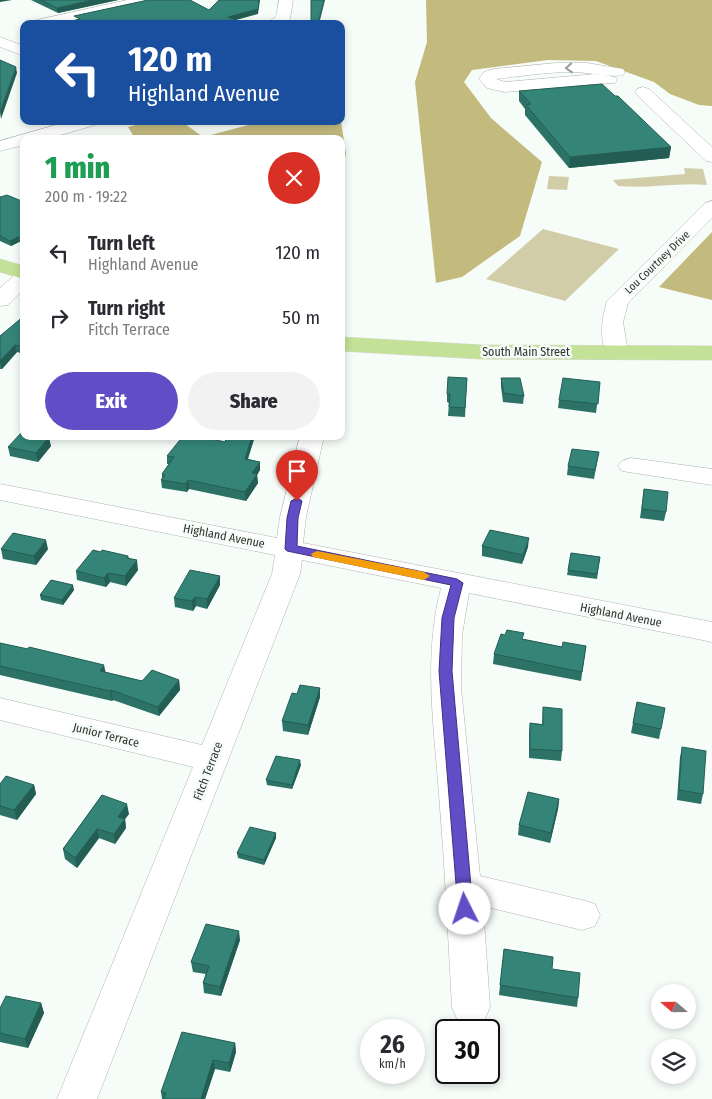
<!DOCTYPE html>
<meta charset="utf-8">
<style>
body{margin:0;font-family:"Fira Sans Condensed",sans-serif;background:#f2f2f3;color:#2b2b33;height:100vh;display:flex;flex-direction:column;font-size:19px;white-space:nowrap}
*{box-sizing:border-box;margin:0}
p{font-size:16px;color:#7c7c81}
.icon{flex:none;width:28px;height:28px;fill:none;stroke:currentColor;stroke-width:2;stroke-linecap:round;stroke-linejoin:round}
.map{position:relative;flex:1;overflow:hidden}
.details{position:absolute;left:20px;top:135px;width:325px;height:305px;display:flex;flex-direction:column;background:#fff;border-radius:10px;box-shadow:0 2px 8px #0003}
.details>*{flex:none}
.hud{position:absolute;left:20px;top:20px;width:325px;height:105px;border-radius:10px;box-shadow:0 2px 8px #0003;background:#1a4fa0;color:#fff;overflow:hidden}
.needle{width:32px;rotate:290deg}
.buttons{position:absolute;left:651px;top:984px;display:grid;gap:10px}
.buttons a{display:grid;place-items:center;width:45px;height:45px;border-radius:50%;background:#fff;box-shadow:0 2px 8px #0003;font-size:25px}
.speed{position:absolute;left:360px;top:1019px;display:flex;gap:10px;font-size:25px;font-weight:700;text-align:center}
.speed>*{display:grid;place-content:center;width:65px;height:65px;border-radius:50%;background:#fff;box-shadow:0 2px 8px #0003;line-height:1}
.speed small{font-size:12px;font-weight:400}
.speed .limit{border:2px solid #111;border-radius:8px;background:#fff;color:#111}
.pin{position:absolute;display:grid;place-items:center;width:42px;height:42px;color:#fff;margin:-51px -21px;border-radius:50% 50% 50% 0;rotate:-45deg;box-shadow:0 0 5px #0007}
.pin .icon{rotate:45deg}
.me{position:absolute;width:55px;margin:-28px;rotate:356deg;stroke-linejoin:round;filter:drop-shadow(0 0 4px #0008)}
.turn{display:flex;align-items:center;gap:18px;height:105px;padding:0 25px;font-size:22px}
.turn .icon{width:65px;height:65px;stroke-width:2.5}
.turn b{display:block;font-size:35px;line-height:42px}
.round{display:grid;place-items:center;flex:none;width:52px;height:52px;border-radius:26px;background:#f2f2f3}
.summary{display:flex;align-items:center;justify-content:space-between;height:85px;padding:0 25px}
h1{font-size:30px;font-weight:800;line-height:38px;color:#1e9e55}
.primary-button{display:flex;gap:10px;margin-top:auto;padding:10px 25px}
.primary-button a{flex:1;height:58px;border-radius:30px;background:#614dc6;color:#fff;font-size:20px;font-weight:800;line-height:58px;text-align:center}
.primary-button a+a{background:#f2f2f3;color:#2b2b33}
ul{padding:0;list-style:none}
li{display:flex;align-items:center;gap:15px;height:65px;padding:0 25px}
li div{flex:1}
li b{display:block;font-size:19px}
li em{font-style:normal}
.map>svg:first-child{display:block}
.green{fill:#d1cda8}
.forest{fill:#c3bb7e}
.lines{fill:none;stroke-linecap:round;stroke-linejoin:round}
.minor-casing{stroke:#aeb4af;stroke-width:1}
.major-casing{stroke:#d6d6d6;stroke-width:1}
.minor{fill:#fff;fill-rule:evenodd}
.major{fill:#c3e197;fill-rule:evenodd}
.wall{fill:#2d7267}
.shaded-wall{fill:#245d54}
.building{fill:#348578;stroke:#245d54}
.oneway{stroke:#989998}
.route{fill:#614dc6;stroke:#3f3281}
.slow{fill:#f59e0b}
.labels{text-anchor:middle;stroke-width:5;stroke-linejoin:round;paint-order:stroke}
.far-street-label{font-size:11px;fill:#303331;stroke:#f6fcf7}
.street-label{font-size:12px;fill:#303331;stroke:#f6fcf7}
</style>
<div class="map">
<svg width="712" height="1099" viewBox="0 0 712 1099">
<rect width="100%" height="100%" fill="#f6fcf7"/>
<path class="green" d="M 684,168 L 703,169 L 707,185 C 677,182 648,189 618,186 L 613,180 L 685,174 Z
M 549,176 L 569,177 L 567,190 L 547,189 Z
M 543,229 L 619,249 L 565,301 L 486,279 Z"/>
<path class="forest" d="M 426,0 L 712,0 L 712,106 L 699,105 L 670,94 L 654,82 L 596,61 L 548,60 L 472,70 L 464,82 L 491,118 L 542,162 L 520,236 L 462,277 L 436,283 L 415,82 L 427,42 Z
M 151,121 L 181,121 L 203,137 L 264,121 L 341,121 L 346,154 L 341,171 L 341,139 L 139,139 L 133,135 L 128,127 Z
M 712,232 L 712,300 L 659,287 Z"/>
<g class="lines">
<defs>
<path id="minor" d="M 127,0 L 153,0 L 151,3 L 58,24 L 30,24 L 37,20 Z
M 279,0 L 293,0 L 290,19 L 284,24 L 265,24 L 276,17 Z
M 0,37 L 24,46 L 24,56 L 0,47 Z
M 556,63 L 587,63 L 623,69 L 625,72 L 623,75 C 611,78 587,72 573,72 C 547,72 521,76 496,79 L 505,82 L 596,74 L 615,77 L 617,80 L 615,83 L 596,84 L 505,92 L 487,88 L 479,79 L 484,72 L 494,69 Z
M 643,87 L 649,89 L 712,147 L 712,162 L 706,161 L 637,95 L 635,92 L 637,89 Z
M 70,121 L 97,121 L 95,125 L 47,139 L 24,139 L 24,145 L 0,151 L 0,141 Z
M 712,201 L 712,218 L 628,303 L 623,322 L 628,352 L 625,357 L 617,359 L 609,357 C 598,341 602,318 607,301 L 705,203 Z
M 24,271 L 24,289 L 8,305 L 0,306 L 0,288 L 17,273 Z
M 300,436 L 324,436 L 306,517 L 303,543 L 712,622 L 712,642 L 469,593 L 462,635 L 461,688 L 480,876 L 582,900 L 595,904 L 600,915 L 595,926 L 582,930 L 483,906 L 490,1007 L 485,1019 L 471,1024 L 457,1019 L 452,1007 C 448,936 445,866 439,795 C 434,725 423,657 441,588 L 302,560 L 300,574 L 97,1099 L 57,1099 L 193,767 L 0,720 L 0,698 L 202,745 L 272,574 L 275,555 L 0,500 L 0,484 L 277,538 L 280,517 Z
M 631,458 L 712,469 L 712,485 L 622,471 L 618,466 L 622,461 Z"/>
<path id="major" d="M 0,259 L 24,266 L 24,279 L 0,272 Z
M 341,337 L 481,345 L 712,346 L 712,360 L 481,359 L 341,351 Z"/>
</defs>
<use href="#minor" class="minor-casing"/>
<use href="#major" class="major-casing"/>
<use href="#minor" class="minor"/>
<use href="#major" class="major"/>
</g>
<path class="wall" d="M 31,0 L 118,0 L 58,13 Z
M 311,0 L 319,24 L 311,24 Z
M 519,91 L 615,96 L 671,147 L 669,158 L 569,168 L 525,115 L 525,109 L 519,101 Z
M 0,197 L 24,202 L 24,243 L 19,242 L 11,246 L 0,241 Z
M 24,316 L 24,354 L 17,352 L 2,369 L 0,369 L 0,336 Z
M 467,378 L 465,417 L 448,416 L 449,403 L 447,402 L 447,394 Z
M 501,378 L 524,396 L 523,404 L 503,402 L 501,387 Z
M 600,382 L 596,413 L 558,408 L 559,400 Z
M 255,436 L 248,459 L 260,462 L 260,470 L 257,475 L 258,483 L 246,501 L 189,489 L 187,492 L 162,488 L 161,480 L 162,478 L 162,474 L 169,464 L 167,464 L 167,456 L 225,442 Z
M 51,446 L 38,462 L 10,456 L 8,447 Z
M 599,452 L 594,479 L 567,475 L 568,466 Z
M 644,489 L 666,512 L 664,521 L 640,518 Z
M 482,546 L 528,547 L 522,564 L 482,556 Z
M 1,549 L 48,549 L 36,565 L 3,559 Z
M 101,552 L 128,556 L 129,558 L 138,570 L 126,586 L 110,582 L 106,587 L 77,580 L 76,571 Z
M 571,553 L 600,557 L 597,579 L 567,575 Z
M 220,585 L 207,609 L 196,606 L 193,611 L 175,607 L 174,598 Z
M 74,590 L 63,605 L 41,600 L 40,595 Z
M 523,639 L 562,647 L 586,646 L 581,681 L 493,664 L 494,654 Z
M 0,643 L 106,672 L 142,681 L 179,680 L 180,690 L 159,716 L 113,700 L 112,701 L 0,675 Z
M 320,688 L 320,697 L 308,735 L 283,731 L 282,721 L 297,694 Z
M 637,702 L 661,729 L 659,739 L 631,733 Z
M 543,707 L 562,751 L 561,761 L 529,758 L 529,733 L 530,723 L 542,724 Z
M 682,747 L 703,794 L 701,804 L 677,800 L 680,757 Z
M 301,765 L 292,789 L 267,785 L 266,780 Z
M 0,784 L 34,785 L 36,794 L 17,820 L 0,815 Z
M 102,795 L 129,814 L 125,819 L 126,828 L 115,844 L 99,838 L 77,868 L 65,859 L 63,849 Z
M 559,799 L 558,809 L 550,843 L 518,835 L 519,825 Z
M 276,833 L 276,838 L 264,865 L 238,858 L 237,853 Z
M 240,940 L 221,996 L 204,993 L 203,983 L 206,974 L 193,972 L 191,962 Z
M 504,949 L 552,969 L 578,998 L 577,1007 L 499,995 Z
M 41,1003 L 44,1013 L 28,1048 L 0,1042 L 0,1008 Z
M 235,1043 L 236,1052 L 230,1072 L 215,1069 L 205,1099 L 162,1099 L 161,1092 Z"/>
<path class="shaded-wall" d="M 0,0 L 12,0 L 0,2 Z
M 93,0 L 118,0 L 58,13 L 57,8 Z
M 259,0 L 260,0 L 258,14 L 229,22 L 228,17 Z
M 324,0 L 325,0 L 319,24 L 318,24 Z
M 16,67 L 17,73 L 1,119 L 0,112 Z
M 671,147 L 669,158 L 569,168 L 570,157 Z
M 18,237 L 19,242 L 11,246 L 10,241 Z
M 15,345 L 17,352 L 2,369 L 0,361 Z
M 252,436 L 255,436 L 245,467 L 245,459 Z
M 49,437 L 51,446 L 38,462 L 36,453 Z
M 260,462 L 260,470 L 257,475 L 258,483 L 246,501 L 245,492 L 252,473 Z
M 188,480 L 189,489 L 187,492 L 186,484 Z
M 529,538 L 528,547 L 522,564 L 523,555 Z
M 46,540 L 48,549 L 36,565 L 34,556 Z
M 137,560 L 138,570 L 126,586 L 125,576 Z
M 108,573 L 110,582 L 106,587 L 104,578 Z
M 220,576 L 220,585 L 207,609 L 207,599 Z
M 73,585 L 74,590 L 63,605 L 62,600 Z
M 195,597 L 196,606 L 193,611 L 192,601 Z
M 104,665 L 106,674 L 100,671 Z
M 179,680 L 180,690 L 159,716 L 158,707 Z
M 320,688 L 320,697 L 308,735 L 308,725 Z
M 111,690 L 113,700 L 112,701 L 110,691 Z
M 300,760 L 301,765 L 292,789 L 292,785 Z
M 34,785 L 36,794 L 17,820 L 14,810 Z
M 559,799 L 558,809 L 550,843 L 551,833 Z
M 127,804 L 129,814 L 125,819 L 126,828 L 115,844 L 114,834 L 118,817 Z
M 97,829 L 99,838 L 77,868 L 75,858 Z
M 276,833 L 276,838 L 264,865 L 264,860 Z
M 239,931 L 240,940 L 221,996 L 220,987 Z
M 41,1003 L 44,1013 L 28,1048 L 25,1039 Z
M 235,1043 L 236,1052 L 230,1072 L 229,1063 Z
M 213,1060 L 215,1069 L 205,1099 L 201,1099 Z"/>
<path class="building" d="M 41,0 L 93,0 L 57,8 Z
M 148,0 L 190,0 L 209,10 L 219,0 L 259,0 L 258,9 L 228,17 L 247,24 L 59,24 L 80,19 L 74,16 Z
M 311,0 L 324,0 L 318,23 L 311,22 Z
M 0,60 L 16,67 L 0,112 Z
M 602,84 L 615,96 L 618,96 L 671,147 L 570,157 L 526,105 L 531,104 L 519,91 Z
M 7,195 L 24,202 L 24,238 L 18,237 L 10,241 L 0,236 L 0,197 Z
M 24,316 L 24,347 L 15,345 L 0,361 L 0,336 Z
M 448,377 L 467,378 L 465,408 L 449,407 L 450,394 L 447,394 Z
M 501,378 L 520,378 L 524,396 L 504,393 Z
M 563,378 L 600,382 L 598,404 L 559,400 Z
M 22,432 L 24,432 L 24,436 L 49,437 L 36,453 L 8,447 Z
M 183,436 L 198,436 L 225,442 L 227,436 L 252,436 L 245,459 L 260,462 L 252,473 L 257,474 L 245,492 L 188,480 L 186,484 L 161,480 L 165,475 L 162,474 L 174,457 L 167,456 Z
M 572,449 L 599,452 L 595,470 L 568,466 Z
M 644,489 L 668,492 L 666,512 L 642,509 Z
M 490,530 L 529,538 L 523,555 L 482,546 Z
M 13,533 L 46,540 L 34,556 L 1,549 Z
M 93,550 L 101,552 L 102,550 L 128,556 L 127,558 L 137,560 L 125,576 L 108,573 L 104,578 L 76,571 Z
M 571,553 L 600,557 L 597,574 L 568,570 Z
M 190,570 L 220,576 L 207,599 L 195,597 L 192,601 L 174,598 Z
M 51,580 L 73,585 L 62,600 L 40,595 Z
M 507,630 L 524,633 L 522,639 L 562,647 L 563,642 L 586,646 L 582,672 L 494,654 L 501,634 L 505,635 Z
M 0,643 L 28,649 L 29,647 L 104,665 L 100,671 L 142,681 L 152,670 L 179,680 L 158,707 L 111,690 L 110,691 L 0,666 Z
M 300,685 L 320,688 L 308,725 L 282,721 L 292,693 L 297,694 Z
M 637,702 L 665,708 L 661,729 L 633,723 Z
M 543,707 L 562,709 L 562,751 L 530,749 L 530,723 L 543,725 Z
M 682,747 L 706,751 L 703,794 L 679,790 Z
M 276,756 L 300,760 L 292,785 L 266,780 Z
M 6,776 L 34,785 L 14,810 L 0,806 L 0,784 Z
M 528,792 L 559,799 L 551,833 L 519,825 Z
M 102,795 L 127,804 L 118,817 L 125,819 L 114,834 L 97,829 L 75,858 L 63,849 Z
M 250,827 L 276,833 L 264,860 L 237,853 Z
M 206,924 L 239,931 L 220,987 L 203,983 L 209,966 L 191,962 Z
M 504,949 L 553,957 L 552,969 L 580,973 L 578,998 L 500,985 Z
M 6,996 L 41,1003 L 25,1039 L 0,1033 L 0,1008 Z
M 182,1032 L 235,1043 L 229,1063 L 213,1060 L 201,1099 L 164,1099 L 166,1093 L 161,1092 Z"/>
<defs><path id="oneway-chevron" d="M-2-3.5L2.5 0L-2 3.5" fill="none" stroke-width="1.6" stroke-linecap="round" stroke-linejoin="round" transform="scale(1.25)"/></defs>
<use class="oneway" href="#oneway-chevron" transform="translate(569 68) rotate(175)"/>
<path class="route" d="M 297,498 L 302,501 L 298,518 L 297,546 L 457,579 L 463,583 L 454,618 L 452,671 L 473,909 L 470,913 L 465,915 L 460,913 L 458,909 L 439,671 L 442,618 L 451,585 L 287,551 L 285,549 L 287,518 L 291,501 Z"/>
<path class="slow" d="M 317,551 L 424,572 L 430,576 L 424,580 L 313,557 L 311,554 Z"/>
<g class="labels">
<g class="far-street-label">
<text transform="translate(657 262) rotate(-44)" y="4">Lou Courtney Drive</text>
</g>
<g class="street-label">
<text x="526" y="356">South Main Street</text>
<text transform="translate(224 536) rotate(11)" y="4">Highland Avenue</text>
<text transform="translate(621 615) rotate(11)" y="4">Highland Avenue</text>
<text transform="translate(106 735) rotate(14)" y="4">Junior Terrace</text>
<text transform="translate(208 771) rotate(-69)" y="4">Fitch Terrace</text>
</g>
</g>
</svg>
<div class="buttons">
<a><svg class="needle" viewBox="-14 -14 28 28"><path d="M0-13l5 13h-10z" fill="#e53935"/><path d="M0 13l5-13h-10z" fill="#7c7c81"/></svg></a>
<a><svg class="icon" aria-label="layers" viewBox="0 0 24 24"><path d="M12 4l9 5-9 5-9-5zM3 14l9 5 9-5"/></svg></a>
</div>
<div class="speed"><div>26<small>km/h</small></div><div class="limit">30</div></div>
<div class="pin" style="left:297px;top:501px;background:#d93025"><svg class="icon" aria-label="arrive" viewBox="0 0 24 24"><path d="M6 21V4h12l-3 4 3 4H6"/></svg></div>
<svg class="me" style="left:465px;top:909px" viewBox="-20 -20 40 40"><circle r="19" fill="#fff"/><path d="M0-13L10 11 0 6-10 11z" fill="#614dc6"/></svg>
<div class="hud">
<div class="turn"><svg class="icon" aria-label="left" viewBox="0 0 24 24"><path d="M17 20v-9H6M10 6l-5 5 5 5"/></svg><div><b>120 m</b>Highland Avenue</div></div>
</div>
<section class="details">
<div class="summary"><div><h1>1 min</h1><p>200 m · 19:22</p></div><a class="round" style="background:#d93025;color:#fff"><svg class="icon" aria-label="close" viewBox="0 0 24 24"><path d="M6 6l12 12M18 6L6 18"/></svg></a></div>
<ul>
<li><svg class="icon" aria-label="left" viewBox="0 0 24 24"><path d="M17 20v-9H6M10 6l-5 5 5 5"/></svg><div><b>Turn left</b><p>Highland Avenue</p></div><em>120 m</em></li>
<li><svg class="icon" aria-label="right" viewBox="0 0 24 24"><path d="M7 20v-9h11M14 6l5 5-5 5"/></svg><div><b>Turn right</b><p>Fitch Terrace</p></div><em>50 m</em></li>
</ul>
<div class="primary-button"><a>Exit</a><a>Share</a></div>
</section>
</div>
